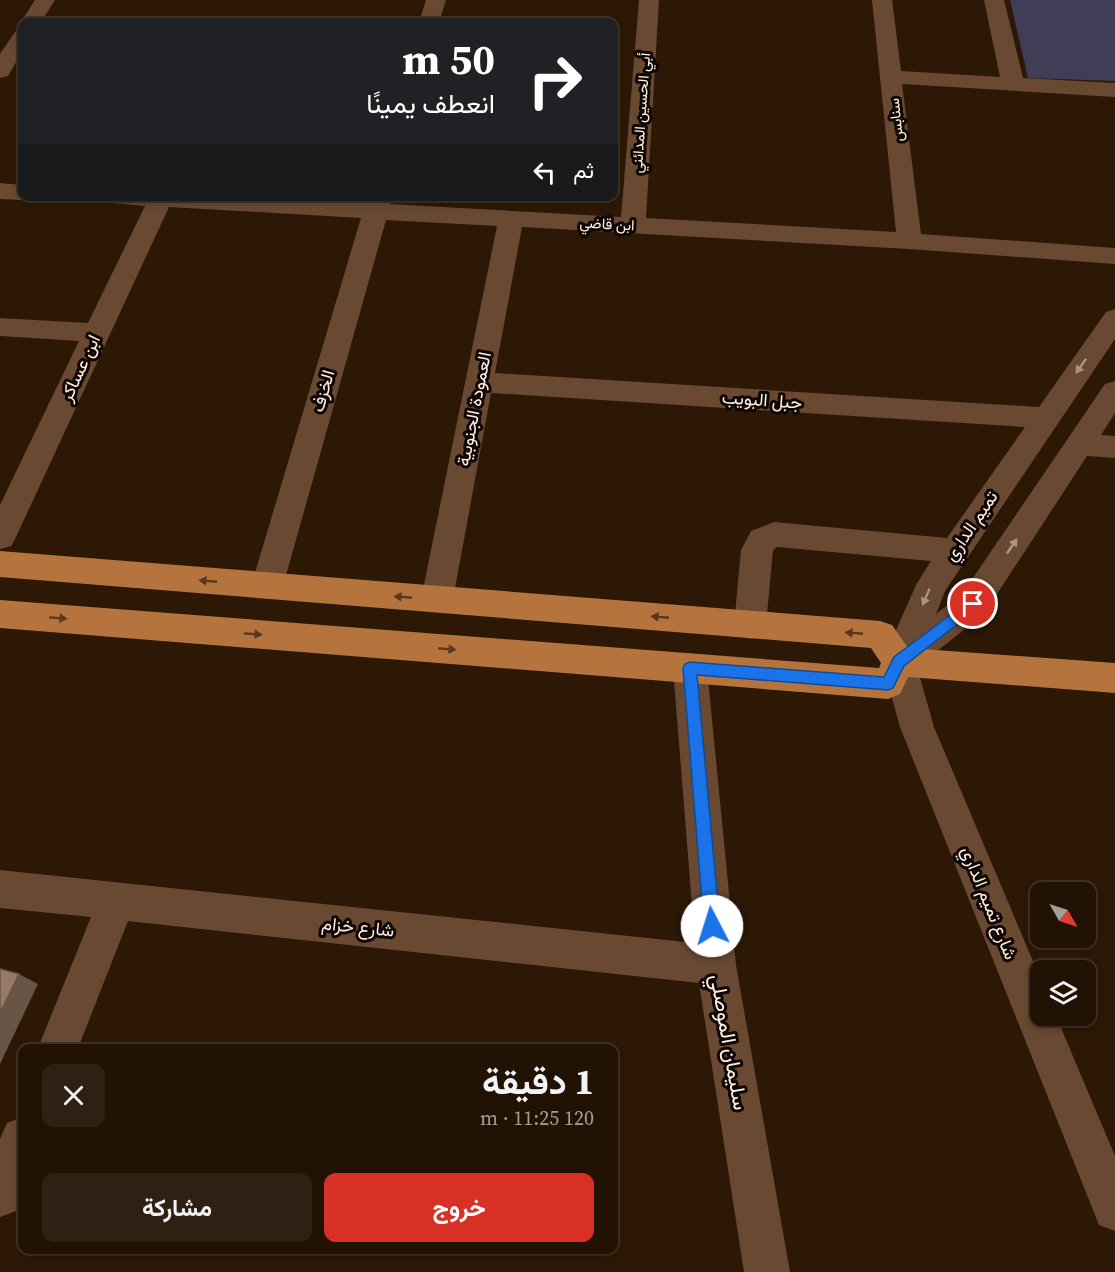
<!DOCTYPE html>
<html lang="ar">
<meta charset="utf-8">
<style>
body{margin:0;font-family:"Source Serif 4",Vazirmatn,serif;background:#2e2013;color:#f1f3f6;direction:rtl;height:100vh;display:flex;flex-direction:column;font-size:22px;white-space:nowrap}
*{box-sizing:border-box;margin:0}
p{font-size:20px;color:#a29e9a}
.icon{flex:none;width:33px;height:33px;fill:none;stroke:currentColor;stroke-width:2;stroke-linecap:round;stroke-linejoin:round}
.map{position:relative;flex:1;overflow:hidden;direction:ltr}
.side{position:absolute;left:18px;top:1044px;width:600px;height:210px;display:flex;flex-direction:column;background:#221204;border-radius:12px;box-shadow:0 3px 9px #0003,0 0 0 2px #3f3226;direction:rtl}
.side>*{flex:none}
.guide{position:absolute;left:18px;top:18px;width:600px;height:183px;border-radius:12px;box-shadow:0 3px 9px #0003,0 0 0 2px #3f3226;direction:rtl;background:#202124;color:#fff;overflow:hidden}
.needle{width:39px;rotate:129deg}
.controls{position:absolute;left:1030px;top:882px;display:grid;gap:12px}
.controls a{display:grid;place-items:center;width:66px;height:66px;border-radius:12px;background:#221204;box-shadow:0 3px 9px #0003,0 0 0 2px #3f3226;font-size:30px}
.pin{position:absolute;display:grid;place-items:center;width:51px;height:51px;color:#fff;margin:-26px;border:3px solid #fff;border-radius:50%;box-shadow:0 2px 6px #0007}
.me{position:absolute;width:66px;margin:-33px;rotate:355deg;stroke-linejoin:round;filter:drop-shadow(0 0 4px #0008)}
.turn{display:flex;align-items:center;gap:21px;height:126px;padding:0 24px;font-size:27px}
.turn .icon{width:78px;height:78px;stroke-width:2.5}
.turn b{display:block;font-size:42px;line-height:51px}
.then{display:flex;align-items:center;height:57px;padding:0 24px;background:#0003;gap:12px;font-size:22px}
.round{display:grid;place-items:center;flex:none;width:63px;height:63px;border-radius:12px;background:#2e2013}
.summary{display:flex;align-items:center;justify-content:space-between;height:102px;padding:0 24px}
h1{font-size:36px;font-weight:700;line-height:45px}
.cta{display:flex;gap:12px;margin-top:auto;padding:12px 24px}
.cta a{flex:1;height:69px;border-radius:12px;background:#d93025;color:#fff;font-size:24px;font-weight:700;line-height:69px;text-align:center}
.cta a+a{background:#2e2013;color:#f1f3f6}
.map>svg:first-child{display:block}
.green{fill:#403d56}
.lines{fill:none;stroke-linecap:round;stroke-linejoin:round}
.minor{fill:#694931;fill-rule:evenodd}
.major{fill:#b5733e;fill-rule:evenodd}
.shaded-wall{fill:#695547}
.building{fill:#967a66;stroke:#695547;stroke-width:1.5}
.oneway{fill:#ac9483}
.oneway2{fill:#5a371d}
.route{fill:#1a73e8;stroke:#114b97;stroke-width:1.5}
.labels{text-anchor:middle;stroke-width:6;stroke-linejoin:round;paint-order:stroke}
.far-street-label{font-size:15px;fill:#fdf0e7;stroke:#0f0602}
.street-label{font-size:18px;fill:#fdf0e7;stroke:#0f0602}
.near-street-label{font-size:21px;fill:#fdf0e7;stroke:#0f0602}
</style>
<div class="map">
<svg width="1115" height="1272" viewBox="0 0 1115 1272">
<rect width="100%" height="100%" fill="#2d1806"/>
<path class="green" d="M 1010,0 L 1115,0 L 1115,81 L 1028,78 Z"/>
<g class="lines">
<path class="minor" d="M 35,0 L 55,0 L 41,22 L 22,22 L 22,25 L 21,22 Z
M 426,0 L 446,0 L 439,22 L 419,22 Z
M 639,0 L 659,0 L 646,218 L 896,232 L 872,0 L 892,0 L 901,71 L 1000,77 L 984,0 L 1004,0 L 1023,78 L 1115,83 L 1115,97 L 902,84 L 921,234 L 1115,248 L 1115,264 L 909,249 L 522,227 L 495,373 L 1039,407 L 1106,312 L 1115,309 L 1115,339 L 945,591 L 936,614 L 962,594 L 1105,384 L 1115,381 L 1115,413 L 1101,435 L 1115,436 L 1115,458 L 1087,456 L 984,614 L 917,667 L 934,727 L 1041,980 L 1041,1016 L 1056,1016 L 1115,1156 L 1115,1231 L 1099,1225 L 900,727 L 882,662 L 916,585 L 931,561 L 777,547 L 773,550 L 766,625 L 762,635 L 750,639 L 738,635 L 734,625 L 741,550 L 751,531 L 774,522 L 947,538 L 1025,427 L 491,393 L 453,599 L 448,608 L 437,612 L 426,608 L 421,599 L 497,226 L 386,220 L 283,586 L 278,595 L 267,599 L 256,595 L 251,586 L 361,218 L 169,207 L 16,537 L 11,546 L 0,549 L 0,505 L 79,341 L 0,336 L 0,318 L 88,323 L 145,206 L 90,201 L 87,196 L 246,196 L 366,203 L 368,196 L 392,196 L 390,204 L 621,217 Z
M 22,30 L 22,52 L 8,76 L 0,78 L 0,54 L 15,32 Z
M 0,183 L 22,185 L 22,196 L 31,196 L 22,200 L 0,199 Z
M 690,653 L 702,658 L 707,668 L 736,965 L 790,1272 L 744,1272 L 699,983 L 128,921 L 78,1048 L 38,1048 L 91,917 L 0,908 L 0,870 L 695,943 L 673,668 L 678,658 Z
M 22,1117 L 22,1194 L 16,1211 L 0,1217 L 0,1139 L 7,1123 Z"/>
<path class="major" d="M 0,551 L 880,621 L 892,625 L 908,648 L 1115,663 L 1115,693 L 908,677 L 900,694 L 888,699 L 0,628 L 0,600 L 879,668 L 881,663 L 871,648 L 0,577 Z"/>
</g>
<path class="shaded-wall" d="M 19,974 L 38,984 L 0,1064 L 0,1013 Z"/>
<path class="building" d="M 0,969 L 19,974 L 0,1013 Z"/>
<defs><path id="oneway-solid" d="M-6-.8H1V-3.2L6.5 0L1 3.2V.8H-6Z" transform="scale(1.5)"/></defs>
<g class="oneway">
<use href="#oneway-solid" transform="translate(1081 366) rotate(125)"/>
<use href="#oneway-solid" transform="translate(1012 546) rotate(-56)"/>
<use href="#oneway-solid" transform="translate(926 597) rotate(113)"/>
</g>
<g class="oneway2">
<use href="#oneway-solid" transform="translate(208 581) rotate(-175)"/>
<use href="#oneway-solid" transform="translate(403 597) rotate(-175)"/>
<use href="#oneway-solid" transform="translate(660 617) rotate(-175)"/>
<use href="#oneway-solid" transform="translate(58 618) rotate(4)"/>
<use href="#oneway-solid" transform="translate(854 633) rotate(-175)"/>
<use href="#oneway-solid" transform="translate(253 634) rotate(4)"/>
<use href="#oneway-solid" transform="translate(447 649) rotate(4)"/>
</g>
<path class="route" d="M 973,598 L 978,600 L 980,604 L 978,608 L 904,666 L 893,688 L 888,690 L 697,675 L 720,926 L 718,932 L 712,934 L 706,932 L 704,926 L 683,668 L 685,664 L 690,662 L 884,677 L 894,657 Z"/>
<g class="labels">
<g class="far-street-label">
<text transform="translate(641 113) rotate(-86)" y="5">أبي الحسين المدائني</text>
<text transform="translate(896 120) rotate(-96)" y="5">سنابس</text>
<text transform="translate(607 224) rotate(3)" y="5">ابن قاضي</text>
</g>
<g class="street-label">
<text transform="translate(80 368) rotate(-65)" y="6">ابن عساكر</text>
<text transform="translate(323 391) rotate(-74)" y="6">الخزف</text>
<text transform="translate(762 400) rotate(4)" y="6">جبل البويب</text>
<text transform="translate(474 409) rotate(-79)" y="6">العمودة الجنوبية</text>
<text transform="translate(971 526) rotate(-56)" y="6">تميم الداري</text>
<text transform="translate(989 903) rotate(68)" y="6">شارع تميم الداري</text>
<text transform="translate(358 927) rotate(6)" y="6">شارع خزام</text>
</g>
<g class="near-street-label">
<text transform="translate(729 1042) rotate(80)" y="7">سليمان الموصلي</text>
</g>
</g>
</svg>
<div class="controls">
<a><svg class="needle" viewBox="-14 -14 28 28"><path d="M0-13l5 13h-10z" fill="#e53935"/><path d="M0 13l5-13h-10z" fill="#a29e9a"/></svg></a>
<a><svg class="icon" aria-label="layers" viewBox="0 0 24 24"><path d="M12 4l9 5-9 5-9-5zM3 14l9 5 9-5"/></svg></a>
</div>
<div class="pin" style="left:973px;top:604px;background:#d93025"><svg class="icon" aria-label="arrive" viewBox="0 0 24 24"><path d="M6 21V4h12l-3 4 3 4H6"/></svg></div>
<svg class="me" style="left:712px;top:926px" viewBox="-20 -20 40 40"><circle r="19" fill="#fff"/><path d="M0-13L10 11 0 6-10 11z" fill="#1a73e8"/></svg>
<div class="guide">
<div class="turn"><svg class="icon" aria-label="right" viewBox="0 0 24 24"><path d="M7 20v-9h11M14 6l5 5-5 5"/></svg><div><b>50 m</b>انعطف يمينًا</div></div>
<div class="then">ثم<svg class="icon" aria-label="left" viewBox="0 0 24 24"><path d="M17 20v-9H6M10 6l-5 5 5 5"/></svg></div>
</div>
<section class="side">
<div class="summary"><div><h1>1 دقيقة</h1><p>120 m · 11:25</p></div><a class="round"><svg class="icon" aria-label="close" viewBox="0 0 24 24"><path d="M6 6l12 12M18 6L6 18"/></svg></a></div>
<div class="cta"><a>خروج</a><a>مشاركة</a></div>
</section>
</div>
